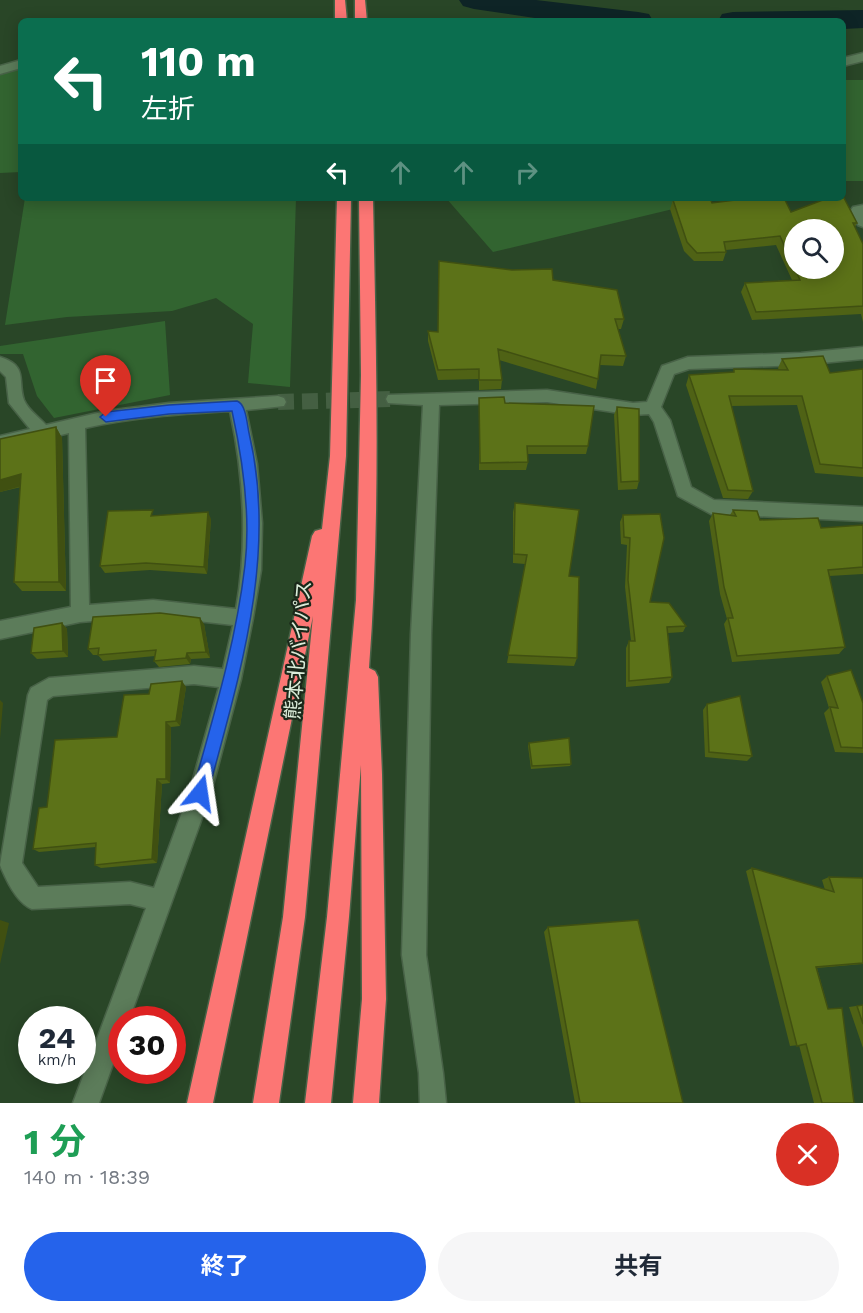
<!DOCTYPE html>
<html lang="ja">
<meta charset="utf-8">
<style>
body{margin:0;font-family:"Work Sans","Noto Sans JP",sans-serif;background:#f6f6f7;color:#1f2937;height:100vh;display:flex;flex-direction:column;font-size:22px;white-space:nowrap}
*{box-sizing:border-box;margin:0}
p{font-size:20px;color:#747a83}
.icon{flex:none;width:33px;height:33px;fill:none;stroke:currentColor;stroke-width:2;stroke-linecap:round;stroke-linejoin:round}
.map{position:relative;height:1103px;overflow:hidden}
.panel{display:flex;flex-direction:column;background:#fff;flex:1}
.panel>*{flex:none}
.hud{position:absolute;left:18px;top:18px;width:828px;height:183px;border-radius:9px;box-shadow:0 3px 15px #0003;background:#0b6e4f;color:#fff;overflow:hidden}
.controls{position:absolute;left:784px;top:219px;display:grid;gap:12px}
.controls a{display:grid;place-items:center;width:60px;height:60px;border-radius:50%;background:#fff;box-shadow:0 3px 15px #0003;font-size:30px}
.speed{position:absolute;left:18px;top:1006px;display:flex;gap:12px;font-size:30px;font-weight:700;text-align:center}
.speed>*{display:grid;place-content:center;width:78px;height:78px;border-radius:50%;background:#fff;box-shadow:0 3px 15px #0003;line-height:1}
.speed small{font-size:15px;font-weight:400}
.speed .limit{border:9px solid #d22;background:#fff;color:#111}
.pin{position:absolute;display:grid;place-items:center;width:51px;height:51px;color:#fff;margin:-62px -26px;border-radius:50% 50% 50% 0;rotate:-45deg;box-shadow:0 0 6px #0007}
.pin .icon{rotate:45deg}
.me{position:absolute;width:66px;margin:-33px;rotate:15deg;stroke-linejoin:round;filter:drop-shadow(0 0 4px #0008)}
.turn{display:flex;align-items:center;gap:21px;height:126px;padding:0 24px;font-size:27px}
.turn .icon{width:78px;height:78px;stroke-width:2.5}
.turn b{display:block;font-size:42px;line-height:51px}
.lanes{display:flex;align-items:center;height:57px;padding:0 24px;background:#0003;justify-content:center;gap:30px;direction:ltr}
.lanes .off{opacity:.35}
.round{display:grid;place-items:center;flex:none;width:63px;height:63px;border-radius:32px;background:#f6f6f7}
.headline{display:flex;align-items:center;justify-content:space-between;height:102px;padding:0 24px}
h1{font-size:36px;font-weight:700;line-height:45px;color:#1e9e55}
.action{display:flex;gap:12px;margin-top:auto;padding:12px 24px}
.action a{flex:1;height:69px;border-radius:36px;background:#2563eb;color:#fff;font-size:24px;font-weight:700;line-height:69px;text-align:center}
.action a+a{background:#f6f6f7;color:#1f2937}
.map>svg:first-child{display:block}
.green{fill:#326430}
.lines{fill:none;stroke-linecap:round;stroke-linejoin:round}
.river{fill:#0e2426;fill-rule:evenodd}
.street-tunnel{stroke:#445f42;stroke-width:16;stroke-dasharray:16 8;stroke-linecap:butt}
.street-casing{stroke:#486247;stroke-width:3}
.highway-casing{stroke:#486247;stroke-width:3}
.street{fill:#5c7c5a;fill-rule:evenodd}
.highway{fill:#fc7674;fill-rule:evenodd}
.wall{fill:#4f6215}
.shaded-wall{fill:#405011}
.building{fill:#5c7218;stroke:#405011;stroke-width:1.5;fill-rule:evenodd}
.route{fill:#2563eb;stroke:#184099;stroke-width:1.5}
.labels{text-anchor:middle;stroke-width:4.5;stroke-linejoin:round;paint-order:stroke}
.street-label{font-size:20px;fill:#dcedda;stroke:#1b281a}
</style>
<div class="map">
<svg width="863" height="1103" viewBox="0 0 863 1103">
<rect width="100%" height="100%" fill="#294627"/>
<path class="green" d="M 21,69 L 21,172 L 0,173 L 0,74 Z
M 843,80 L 863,80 L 863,181 L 843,181 Z
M 25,198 L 296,198 L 290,387 L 248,383 L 253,324 L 216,298 L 172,311 L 67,317 L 5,325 Z
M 446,198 L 719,198 L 493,252 Z
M 165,321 L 170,395 L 54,418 L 37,396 L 23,354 L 0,354 L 0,346 Z"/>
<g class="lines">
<path class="river" d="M 459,0 L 536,0 L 638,12 L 649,14 L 653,21 L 555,21 L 474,9 L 463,6 Z
M 863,10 L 863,28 L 843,29 L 843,21 L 718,21 L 722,14 L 733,12 Z"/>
<path class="street-tunnel" d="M 278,402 L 394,399"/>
<defs>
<path id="street" d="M 863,53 L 863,61 L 843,66 L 843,58 Z
M 21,60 L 21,68 L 0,74 L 0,66 Z
M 863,205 L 863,227 L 858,225 L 851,210 L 853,207 Z
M 863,347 L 863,359 L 801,365 L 689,369 L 674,374 L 661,407 L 670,420 L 691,487 L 714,500 L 863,507 L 863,521 L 711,514 L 678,496 L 654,422 L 649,414 L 633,415 L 547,402 L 439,405 L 431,634 L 426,955 L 443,1073 L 446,1103 L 420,1103 L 419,1073 L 402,955 L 411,634 L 423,405 L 388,403 L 386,399 L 388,395 L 547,390 L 633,403 L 647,402 L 662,366 L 688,357 L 801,353 Z
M 0,357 C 29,366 17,381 24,400 C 28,410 39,417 46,425 L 106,411 L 169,403 L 278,396 L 284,398 L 286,402 L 284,406 L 246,410 L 257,464 L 262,523 L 261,570 L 253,618 L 241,679 L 211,793 L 129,1020 L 122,1020 L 122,1039 L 99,1103 L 73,1103 L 146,908 L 130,904 L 32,909 C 17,903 6,880 0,865 L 28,695 L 31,688 L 49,678 L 194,666 L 223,669 L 233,625 L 153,616 L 80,622 L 0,639 L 0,621 L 71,607 L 69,433 L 0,450 L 0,436 L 30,429 L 9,403 L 6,377 L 0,371 ZM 230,411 C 244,477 248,542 236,609 L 153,600 L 89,605 L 85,428 C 133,417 182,414 230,411 ZM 194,684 L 219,687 L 189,793 L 154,888 L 130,882 L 38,887 L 22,863 L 47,700 L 53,696 Z"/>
<path id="highway" d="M 335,0 L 345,0 L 347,21 L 335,21 Z
M 355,0 L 365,0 L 367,21 L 355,21 Z
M 337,198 L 351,198 L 346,456 L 305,917 L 279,1103 L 253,1103 L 283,917 L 313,616 L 213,1103 L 187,1103 L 312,536 L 315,531 L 322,529 L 330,456 Z
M 359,198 L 373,198 C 376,355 381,512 369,668 L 375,671 L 378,677 L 382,774 L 386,999 L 379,1103 L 353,1103 L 362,999 L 361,765 L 349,917 L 331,1103 L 305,1103 L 327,917 L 356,600 L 361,375 Z"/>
</defs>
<use href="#street" class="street-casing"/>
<use href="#highway" class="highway-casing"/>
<use href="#street" class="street"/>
<use href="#highway" class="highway"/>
</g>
<path class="wall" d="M 673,200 L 712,203 L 791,212 L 857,223 L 855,227 L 863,244 L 863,322 L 861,314 L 752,320 L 741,292 L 745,283 L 792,280 L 776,245 L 726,250 L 726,252 L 723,261 L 694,261 L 684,251 L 670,209 Z
M 553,280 L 624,319 L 621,329 L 618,329 L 626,356 L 623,366 L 600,365 L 596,389 L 499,360 L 502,380 L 501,389 L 479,390 L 479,379 L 438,380 L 428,341 L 428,331 L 438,332 Z
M 782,359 L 830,373 L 863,369 L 863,477 L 815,473 L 797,405 L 731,406 L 753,491 L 748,499 L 723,498 L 686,385 L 689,375 L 733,372 L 734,369 L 779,370 L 778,368 Z
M 479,398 L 505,403 L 588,446 L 586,454 L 527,454 L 528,462 L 526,470 L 479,470 Z
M 617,407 L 639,481 L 637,489 L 618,490 L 614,415 Z
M 56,427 L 62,438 L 66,591 L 22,591 L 14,582 L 21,487 L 0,492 L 0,439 Z
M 515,503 L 569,576 L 577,658 L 574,666 L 507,663 L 525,564 L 513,563 L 513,512 Z
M 733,510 L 760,520 L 821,528 L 863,525 L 863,574 L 829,576 L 845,647 L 839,654 L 732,662 L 724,624 L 727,619 L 720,594 L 709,521 L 713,513 L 730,515 Z
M 623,515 L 650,602 L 686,626 L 683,632 L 668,633 L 672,677 L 669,683 L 626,687 L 626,648 L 629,641 L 631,641 L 625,587 L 627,545 L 621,544 L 620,522 Z
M 156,516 L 211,519 L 207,574 L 150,570 L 105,573 L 100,566 Z
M 62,623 L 67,629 L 68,657 L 37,659 L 31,653 Z
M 204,624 L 210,658 L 191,659 L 190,664 L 159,667 L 154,661 L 155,656 L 103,661 L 98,655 L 93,655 L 88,649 Z
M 827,676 L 863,703 L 863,753 L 835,752 L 824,713 L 829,708 L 821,682 Z
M 186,687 L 180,726 L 171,727 L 170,783 L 162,784 L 157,863 L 101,868 L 95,865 L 96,847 L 39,852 L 33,849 L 47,807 L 117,737 L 149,694 Z
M 707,704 L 752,756 L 747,761 L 705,757 L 703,710 Z
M 529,743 L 571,764 L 570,766 L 531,769 L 528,746 Z
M 752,868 L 825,890 L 822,880 L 829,877 L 863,878 L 863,964 L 817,968 L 854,1103 L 814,1103 L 799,1045 L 790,1046 L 746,871 Z
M 548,927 L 683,1103 L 575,1103 L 544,932 Z
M 863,1005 L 863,1048 L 849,1007 Z"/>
<path class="shaded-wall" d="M 56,427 L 62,438 L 66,591 L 59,582 Z
M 21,474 L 29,484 L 0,492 L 0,480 Z
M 208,512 L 211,519 L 207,574 L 204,567 Z
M 200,618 L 204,624 L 210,658 L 206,652 Z
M 62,623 L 67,629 L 68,657 L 63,651 Z
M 187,653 L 191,659 L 190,664 L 186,658 Z
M 182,681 L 186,687 L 180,726 L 176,721 Z
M 0,700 L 3,703 L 0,739 Z
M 166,722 L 171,727 L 170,783 L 166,779 Z
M 157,779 L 162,784 L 157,863 L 152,859 Z
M 0,920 L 9,923 L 0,964 Z"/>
<path class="building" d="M 843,196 L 857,223 L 853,223 L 863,244 L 863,306 L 756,312 L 745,283 L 800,280 L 780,236 L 724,242 L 726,252 L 697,253 L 687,242 L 673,200 L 710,198 L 712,203 L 751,198 L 784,198 L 791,212 L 828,198 L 843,198 ZM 795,230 L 834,230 L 834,268 L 795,268 Z
M 439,261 L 512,270 L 552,269 L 553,280 L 617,290 L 624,319 L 615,319 L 626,356 L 601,355 L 598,379 L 498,349 L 502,380 L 479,380 L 479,369 L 438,370 L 428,331 L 438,332 Z
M 823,356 L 830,373 L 863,369 L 863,468 L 820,464 L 802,396 L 729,396 L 753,491 L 728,490 L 689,375 L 734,372 L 734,369 L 788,370 L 782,359 Z
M 504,397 L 505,403 L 594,406 L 588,446 L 527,446 L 528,462 L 480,463 L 479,398 Z
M 617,407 L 639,409 L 639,481 L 621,482 Z
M 56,427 L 59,582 L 14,582 L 21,474 L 0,480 L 0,439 Z
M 515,503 L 579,510 L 569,576 L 579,577 L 577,658 L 508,655 L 527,555 L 514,554 Z
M 153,510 L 151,516 L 208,512 L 204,567 L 146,563 L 100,566 L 108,511 Z
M 733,510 L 757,511 L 760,520 L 818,518 L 821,528 L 863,525 L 863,567 L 828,570 L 845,647 L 737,656 L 728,618 L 733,618 L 724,587 L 713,513 L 736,516 Z
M 660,514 L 664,538 L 650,602 L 669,603 L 686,626 L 667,627 L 672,677 L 629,681 L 629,641 L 635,641 L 628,580 L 630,538 L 624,537 L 623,515 Z
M 160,613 L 200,618 L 206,652 L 187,653 L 186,658 L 154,661 L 156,650 L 98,655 L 99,648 L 88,649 L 93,617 Z
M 62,623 L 63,651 L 31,653 L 34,628 Z
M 851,670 L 863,703 L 863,748 L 841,747 L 830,707 L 838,708 L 827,676 Z
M 182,681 L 176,721 L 166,722 L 166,779 L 157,779 L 152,859 L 95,865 L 96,843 L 33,849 L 39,808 L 47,807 L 55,740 L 117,737 L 124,695 L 149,694 L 151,684 Z
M 740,696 L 752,756 L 709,752 L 707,704 Z
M 569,738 L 571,764 L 532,766 L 529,743 Z
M 752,868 L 834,892 L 829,877 L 863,878 L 863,963 L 816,967 L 828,1009 L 842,1008 L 854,1103 L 822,1103 L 806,1044 L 797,1046 Z
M 638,920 L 683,1103 L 580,1103 L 548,927 Z
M 863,1005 L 863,1024 L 857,1006 Z"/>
<path class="route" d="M 237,401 C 246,404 247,424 249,433 C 278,555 239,676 208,793 L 206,799 L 200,801 L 195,799 L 192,793 C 213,718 236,643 245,565 C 251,514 243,461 232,411 L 169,414 L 106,422 L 100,417 L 106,412 L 169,405 Z"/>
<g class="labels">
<g class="street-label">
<text transform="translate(298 650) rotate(-85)" y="7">熊本北バイパス</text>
</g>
</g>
</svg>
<div class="controls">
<a><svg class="icon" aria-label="search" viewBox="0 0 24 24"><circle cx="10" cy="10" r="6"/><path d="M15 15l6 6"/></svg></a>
</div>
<div class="speed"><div>24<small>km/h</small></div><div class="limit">30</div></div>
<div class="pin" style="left:106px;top:417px;background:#d93025"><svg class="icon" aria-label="arrive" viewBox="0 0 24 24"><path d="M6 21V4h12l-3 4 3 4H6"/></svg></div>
<svg class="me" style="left:200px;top:793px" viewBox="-20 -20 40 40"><path d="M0-17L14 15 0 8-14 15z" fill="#2563eb" stroke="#fff" stroke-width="4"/></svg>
<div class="hud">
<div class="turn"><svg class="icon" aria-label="left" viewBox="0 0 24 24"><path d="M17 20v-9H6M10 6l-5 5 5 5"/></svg><div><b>110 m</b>左折</div></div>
<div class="lanes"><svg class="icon" aria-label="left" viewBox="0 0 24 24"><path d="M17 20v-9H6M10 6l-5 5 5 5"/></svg><svg class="icon off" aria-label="ahead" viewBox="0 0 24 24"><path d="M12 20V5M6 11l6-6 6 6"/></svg><svg class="icon off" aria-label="ahead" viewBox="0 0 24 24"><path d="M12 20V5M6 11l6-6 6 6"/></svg><svg class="icon off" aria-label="right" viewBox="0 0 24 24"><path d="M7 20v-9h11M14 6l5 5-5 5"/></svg></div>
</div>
</div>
<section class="panel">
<div class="headline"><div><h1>1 分</h1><p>140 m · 18:39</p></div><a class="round" style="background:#d93025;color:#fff"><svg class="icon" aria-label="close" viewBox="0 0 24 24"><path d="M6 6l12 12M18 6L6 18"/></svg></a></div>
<div class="action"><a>終了</a><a>共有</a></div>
</section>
